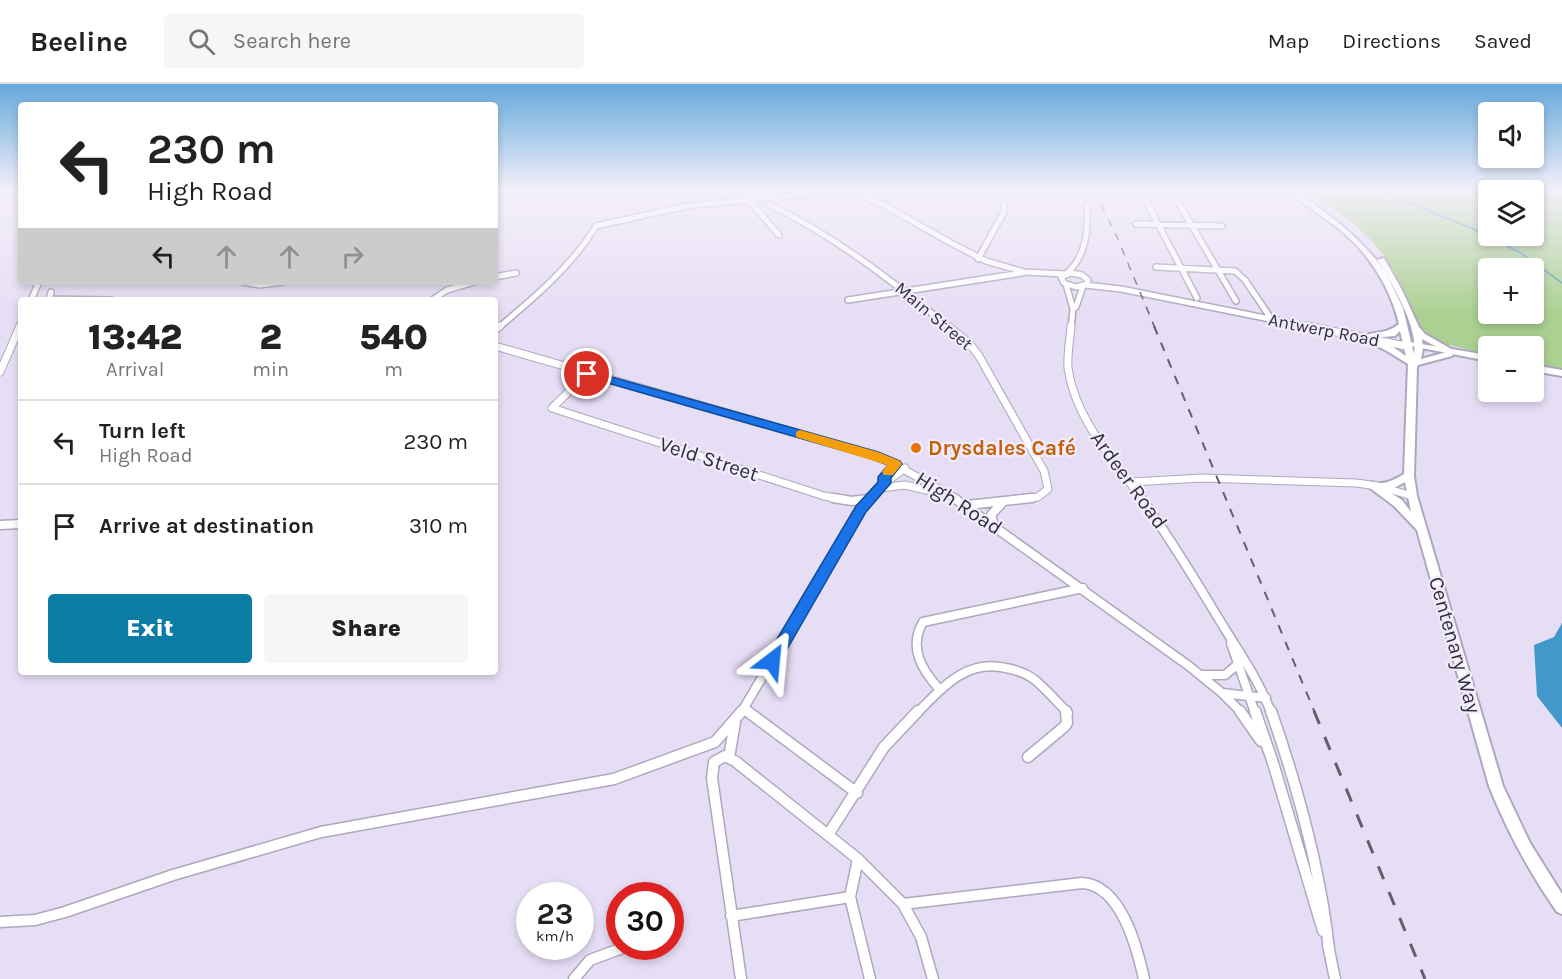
<!DOCTYPE html>
<meta charset="utf-8">
<style>
body{margin:0;font-family:Karla,sans-serif;background:#f6f6f6;color:#222;height:100vh;display:flex;flex-direction:column;font-size:22px;white-space:nowrap}
*{box-sizing:border-box;margin:0}
p{font-size:20px;color:#767676}
.icon{flex:none;width:33px;height:33px;fill:none;stroke:currentColor;stroke-width:2;stroke-linecap:round;stroke-linejoin:round}
.map{position:relative;flex:1;overflow:hidden}
.drawer{position:absolute;left:18px;top:213px;width:480px;height:378px;display:flex;flex-direction:column;background:#fff;border-radius:6px;box-shadow:0 3px 9px #0003}
.drawer>*{flex:none}
.banner{position:absolute;left:18px;top:18px;width:480px;height:183px;border-radius:6px;box-shadow:0 3px 9px #0003;background:#fff;color:#222;overflow:hidden}
.tools{position:absolute;left:1478px;top:18px;display:grid;gap:12px}
.tools a{display:grid;place-items:center;width:66px;height:66px;border-radius:6px;background:#fff;box-shadow:0 3px 9px #0003;font-size:30px}
.speed{position:absolute;left:516px;top:798px;display:flex;gap:12px;font-size:30px;font-weight:700;text-align:center}
.speed>*{display:grid;place-content:center;width:78px;height:78px;border-radius:50%;background:#fff;box-shadow:0 3px 9px #0003;line-height:1}
.speed small{font-size:15px;font-weight:400}
.speed .limit{border:9px solid #d22;background:#fff;color:#111}
.pin{position:absolute;display:grid;place-items:center;width:51px;height:51px;color:#fff;margin:-26px;border:3px solid #fff;border-radius:50%;box-shadow:0 2px 6px #0007}
.me{position:absolute;width:66px;margin:-33px;rotate:29deg;stroke-linejoin:round;filter:drop-shadow(0 0 4px #0008)}
.turn{display:flex;align-items:center;gap:21px;height:126px;padding:0 30px;font-size:27px}
.turn .icon{width:78px;height:78px;stroke-width:2.5}
.turn b{display:block;font-size:42px;line-height:51px}
.lanes{display:flex;align-items:center;height:57px;padding:0 30px;background:#0003;justify-content:center;gap:30px;direction:ltr}
.lanes .off{opacity:.35}
.eta{display:flex;justify-content:space-evenly;align-items:center;height:102px;text-align:center}
.eta b{font-size:36px;font-weight:800;line-height:42px}
.primary-button{display:flex;gap:12px;margin-top:auto;padding:12px 30px}
.primary-button a{flex:1;height:69px;border-radius:6px;background:#0b7da5;color:#fff;font-size:24px;font-weight:800;line-height:69px;text-align:center}
.primary-button a+a{background:#f6f6f6;color:#222}
ul{padding:0;list-style:none}
li{display:flex;align-items:center;gap:18px;height:84px;padding:0 30px;border-top:2px solid #e0e0e0}
li div{flex:1}
li b{display:block;font-size:22px}
li em{font-style:normal}
header{display:flex;align-items:center;gap:36px;box-sizing:border-box;height:84px;padding:0 30px;background:#fff;border-bottom:2px solid #e0e0e0}
header strong{font-size:28px}
nav{display:flex;gap:33px;margin-inline-start:auto;font-size:21px}
.search{width:420px;height:54px;background:#f6f6f6;display:flex;align-items:center;gap:15px;box-sizing:border-box;padding:0 21px;border-radius:6px;color:#767676;font-size:22px}
.map>svg:first-child{display:block}
.green{fill:#abd091;fill-rule:evenodd}
.water{fill:#4298ca}
.lines{fill:none;stroke-linecap:round;stroke-linejoin:round}
.stream{stroke:#4298ca;stroke-width:1.5}
.minor-far3-casing{stroke:#afa7bd;stroke-width:8}
.minor-far2-casing{stroke:#afa7bd;stroke-width:9}
.minor-far1-casing{stroke:#afa7bd;stroke-width:11}
.minor-casing{stroke:#afa7bd;stroke-width:13}
.tertiary-casing{stroke:#afa7bd;stroke-width:4}
.secondary-casing{stroke:#afa7bd;stroke-width:4}
.minor-far3{stroke:#fff;stroke-width:5}
.minor-far2{stroke:#fff;stroke-width:7}
.minor-far1{stroke:#fff;stroke-width:8}
.minor{stroke:#fff;stroke-width:10}
.tertiary{fill:#fff;fill-rule:evenodd}
.secondary{fill:#fff;fill-rule:evenodd}
.rail-far2{stroke:#625e6a;stroke-width:1.5;stroke-dasharray:8 8;stroke-linecap:butt}
.rail-far1{stroke:#625e6a;stroke-width:2;stroke-dasharray:9 9;stroke-linecap:butt}
.rail{stroke:#625e6a;stroke-width:3;stroke-dasharray:14 14;stroke-linecap:butt}
.route{fill:#1a73e8;stroke:#114b97;stroke-width:1.5}
.slow{fill:#f59e0b}
.food-dot{fill:#e8710a;stroke:#f2ecff;stroke-width:2}
.labels{text-anchor:middle;stroke-width:4.5;stroke-linejoin:round;paint-order:stroke}
.far-street-label{font-size:18px;fill:#312e37;stroke:#f2ecff}
.food-label{font-size:21px;font-weight:bold;fill:#c56008;stroke:#f2ecff;text-anchor:start}
.street-label{font-size:21px;fill:#312e37;stroke:#f2ecff}
</style>
<header>
<strong>Beeline</strong>
<div class="search"><svg class="icon" aria-label="search" viewBox="0 0 24 24"><circle cx="10" cy="10" r="6"/><path d="M15 15l6 6"/></svg>Search here</div>
<nav><a>Map</a><a>Directions</a><a>Saved</a></nav>
</header>
<div class="map">
<svg width="1562" height="895" viewBox="0 0 1562 895">
<rect width="100%" height="100%" fill="#e6def5"/>
<path class="green" d="M 1302,106 L 1562,106 L 1562,287 L 1533,281 L 1533,262 L 1488,262 L 1488,270 L 1440,259 L 1422,247 C 1412,226 1404,204 1392,184 C 1373,151 1335,123 1302,106 ZM 1488,106 L 1533,106 L 1533,152 L 1488,152 ZM 1488,184 L 1533,184 L 1533,230 L 1488,230 Z"/>
<path class="water" d="M 1562,539 L 1562,644 L 1537,612 L 1534,561 L 1554,553 Z"/>
<g class="lines">
<path class="stream" d="M 1378,106 L 1471,144 L 1521,169 L 1562,199"/>
<defs>
<path id="minor-far3" d="M 741,106 L 758,113
M 1140,106 L 1197,214
M 1171,106 L 1236,217
M 748,115 L 779,151
M 768,120 C 835,152 892,197 950,244
M 1136,140 L 1222,142
M 978,175 L 1005,126 L 1003,117 L 991,106
M 1156,183 L 1235,187 L 1245,196 L 1270,233
M 1067,189 C 1087,171 1088,146 1087,121
M 1071,189 L 1082,191 L 1088,196 L 1087,200 L 1076,203 L 1064,199 L 1061,193 Z
M 495,193 L 516,189
M 243,198 L 259,201 L 283,198
M 1066,200 L 1073,225 L 1071,244
M 1085,201 L 1121,205 L 1315,244
M 51,208 L 49,215 L 111,216
M 31,216 L 39,198
M 432,216 L 447,206 L 474,198
M 848,216 L 1022,189
M 1073,225 L 1076,223 L 1083,202
M 19,244 L 21,239
M 498,244 C 534,214 572,182 596,142 L 686,122 L 846,106 L 882,120 L 951,159 L 986,177 L 1024,188 L 1065,190"/>
<path id="minor-far2" d="M 948,242 L 969,259 L 979,272 L 1044,387 L 1048,405 L 1038,413 L 1019,415
M 1071,242 C 1070,255 1067,271 1068,284 C 1075,335 1113,375 1142,415
M 1307,242 L 1406,262
M 495,246 L 500,242
M 495,262 L 883,374 L 957,415
M 0,288 L 20,242
M 587,290 L 552,324 L 824,412 L 842,415
M 1132,398 L 1202,394 L 1356,399 L 1378,402 L 1412,412
M 885,399 L 884,393 L 896,380
M 881,404 L 905,401 L 940,409
M 870,415 L 885,399 L 905,384"/>
<path id="minor-far1" d="M 833,414 L 852,417 L 868,415
M 954,414 L 1189,582 L 1222,609 L 1266,614
M 1141,414 C 1172,456 1198,501 1225,545 C 1242,573 1260,598 1271,629
M 967,421 L 1032,414
M 994,440 L 991,431 L 1002,419
M 0,441 L 21,440
M 1231,559 L 1255,629
M 1202,591 L 1225,591 L 1237,581
M 940,606 C 922,586 908,564 923,538 L 1083,504
M 1222,609 L 1242,629
M 744,625 L 749,629
M 741,629 L 861,425 L 871,414
M 917,629 C 943,603 966,575 1006,584 C 1017,586 1026,589 1035,596 C 1047,606 1057,618 1068,629"/>
<path id="minor" d="M 747,627 L 857,709
M 1240,627 L 1261,657
M 1255,627 L 1273,679 L 1323,847
M 1271,627 C 1298,704 1320,784 1329,865
M 1028,673 L 1064,643 L 1067,639 L 1066,627
M 729,674 L 735,638
M 828,751 L 884,663 L 918,627
M 858,775 L 850,813 L 870,895
M 903,820 L 1082,799 C 1121,801 1137,863 1144,895
M 731,832 L 850,813
M 0,838 L 35,836 L 65,828 L 173,791 L 321,748 L 614,695 L 715,658 L 742,627
M 1328,861 L 1335,895
M 574,895 L 590,876 L 628,862
M 741,895 L 712,694 L 714,678 L 725,672 L 735,677 L 858,775 L 903,820 L 921,853 L 933,895"/>
<path id="tertiary" d="M 1403,257 L 1488,271 L 1488,277 L 1406,261 L 1403,261 Z
M 1533,281 L 1562,286 L 1562,292 L 1533,287 Z"/>
<path id="secondary" d="M 1287,106 L 1294,106 C 1331,132 1357,150 1385,187 L 1377,176 L 1384,174 L 1402,206 L 1419,243 L 1425,250 L 1453,266 L 1451,268 L 1453,270 L 1452,272 L 1418,281 L 1417,283 L 1414,392 L 1417,412 L 1503,702 L 1530,759 L 1562,810 L 1562,830 L 1557,828 C 1529,788 1507,747 1489,702 L 1417,446 L 1394,422 L 1366,401 L 1371,398 C 1383,402 1394,396 1404,390 L 1408,280 L 1387,267 L 1360,254 L 1364,252 L 1369,253 L 1369,250 C 1381,248 1389,248 1399,240 C 1390,202 1367,166 1335,142 C 1319,130 1301,119 1287,106 ZM 1387,191 C 1398,211 1418,246 1414,270 L 1403,224 ZM 1400,247 L 1406,272 L 1393,263 L 1372,254 L 1395,252 ZM 1422,255 L 1446,268 L 1447,268 L 1421,275 L 1423,265 ZM 1405,398 L 1411,428 L 1402,416 L 1384,405 L 1396,403 Z"/>
</defs>
<use href="#minor-far3" class="minor-far3-casing"/>
<use href="#minor-far2" class="minor-far2-casing"/>
<use href="#minor-far1" class="minor-far1-casing"/>
<use href="#minor" class="minor-casing"/>
<use href="#tertiary" class="tertiary-casing"/>
<use href="#secondary" class="secondary-casing"/>
<use href="#minor-far3" class="minor-far3"/>
<use href="#minor-far2" class="minor-far2"/>
<use href="#minor-far1" class="minor-far1"/>
<use href="#minor" class="minor"/>
<use href="#tertiary" class="tertiary"/>
<use href="#secondary" class="secondary"/>
<path class="rail-far2" d="M 1094,106 L 1117,153 L 1155,244"/>
<path class="rail-far1" d="M 1154,242 L 1315,629"/>
<path class="rail" d="M 1314,627 L 1425,895"/>
</g>
<linearGradient id="sky" x2="0" y2="1"><stop stop-color="#65a9dc"/><stop offset="0.46" stop-color="#f4f0fa"/><stop offset="1" stop-color="#f4f0fa" stop-opacity="0"/></linearGradient>
<rect width="1562" height="231" fill="url(#sky)"/>
<path class="route" d="M 587,286 L 878,368 L 900,377 L 902,380 L 891,394 L 891,399 L 866,428 L 778,581 L 772,583 L 767,581 L 764,577 L 856,422 L 878,398 L 878,393 L 888,381 L 869,374 L 583,292 L 583,287 Z"/>
<path class="slow" d="M 800,346 L 878,368 L 900,377 L 902,380 L 893,391 L 884,391 L 882,388 L 887,381 L 796,353 L 796,348 Z"/>
<circle class="food-dot" cx="916" cy="364" r="6"/>
<g class="labels">
<g class="far-street-label">
<text transform="translate(934 232) rotate(40)" y="6">Main Street</text>
<text transform="translate(1324 246) rotate(11)" y="6">Antwerp Road</text>
</g>
<g class="food-label">
<text x="928" y="371">Drysdales Café</text>
</g>
<g class="street-label">
<text transform="translate(709 375) rotate(18)" y="7">Veld Street</text>
<text transform="translate(1129 396) rotate(54)" y="7">Ardeer Road</text>
<text transform="translate(959 419) rotate(33)" y="7">High Road</text>
<text transform="translate(1455 561) rotate(74)" y="7">Centenary Way</text>
</g>
</g>
</svg>
<div class="tools">
<a><svg class="icon" aria-label="sound" viewBox="0 0 24 24"><path d="M4 9h4l5-4v14l-5-4H4zM17 9q2 3 0 6"/></svg></a>
<a><svg class="icon" aria-label="layers" viewBox="0 0 24 24"><path d="M12 4l9 5-9 5-9-5zM3 14l9 5 9-5"/></svg></a>
<a>+</a>
<a>−</a>
</div>
<div class="speed"><div>23<small>km/h</small></div><div class="limit">30</div></div>
<div class="pin" style="left:587px;top:290px;background:#d93025"><svg class="icon" aria-label="arrive" viewBox="0 0 24 24"><path d="M6 21V4h12l-3 4 3 4H6"/></svg></div>
<svg class="me" style="left:772px;top:577px" viewBox="-20 -20 40 40"><path d="M0-17L14 15 0 8-14 15z" fill="#1a73e8" stroke="#fff" stroke-width="4"/></svg>
<div class="banner">
<div class="turn"><svg class="icon" aria-label="left" viewBox="0 0 24 24"><path d="M17 20v-9H6M10 6l-5 5 5 5"/></svg><div><b>230 m</b>High Road</div></div>
<div class="lanes"><svg class="icon" aria-label="left" viewBox="0 0 24 24"><path d="M17 20v-9H6M10 6l-5 5 5 5"/></svg><svg class="icon off" aria-label="ahead" viewBox="0 0 24 24"><path d="M12 20V5M6 11l6-6 6 6"/></svg><svg class="icon off" aria-label="ahead" viewBox="0 0 24 24"><path d="M12 20V5M6 11l6-6 6 6"/></svg><svg class="icon off" aria-label="right" viewBox="0 0 24 24"><path d="M7 20v-9h11M14 6l5 5-5 5"/></svg></div>
</div>
<section class="drawer">
<div class="eta">
<div><b>13:42</b><p>Arrival</p></div>
<div><b>2</b><p>min</p></div>
<div><b>540</b><p>m</p></div>
</div>
<ul>
<li><svg class="icon" aria-label="left" viewBox="0 0 24 24"><path d="M17 20v-9H6M10 6l-5 5 5 5"/></svg><div><b>Turn left</b><p>High Road</p></div><em>230 m</em></li>
<li><svg class="icon" aria-label="arrive" viewBox="0 0 24 24"><path d="M6 21V4h12l-3 4 3 4H6"/></svg><div><b>Arrive at destination</b></div><em>310 m</em></li>
</ul>
<div class="primary-button"><a>Exit</a><a>Share</a></div>
</section>
</div>
